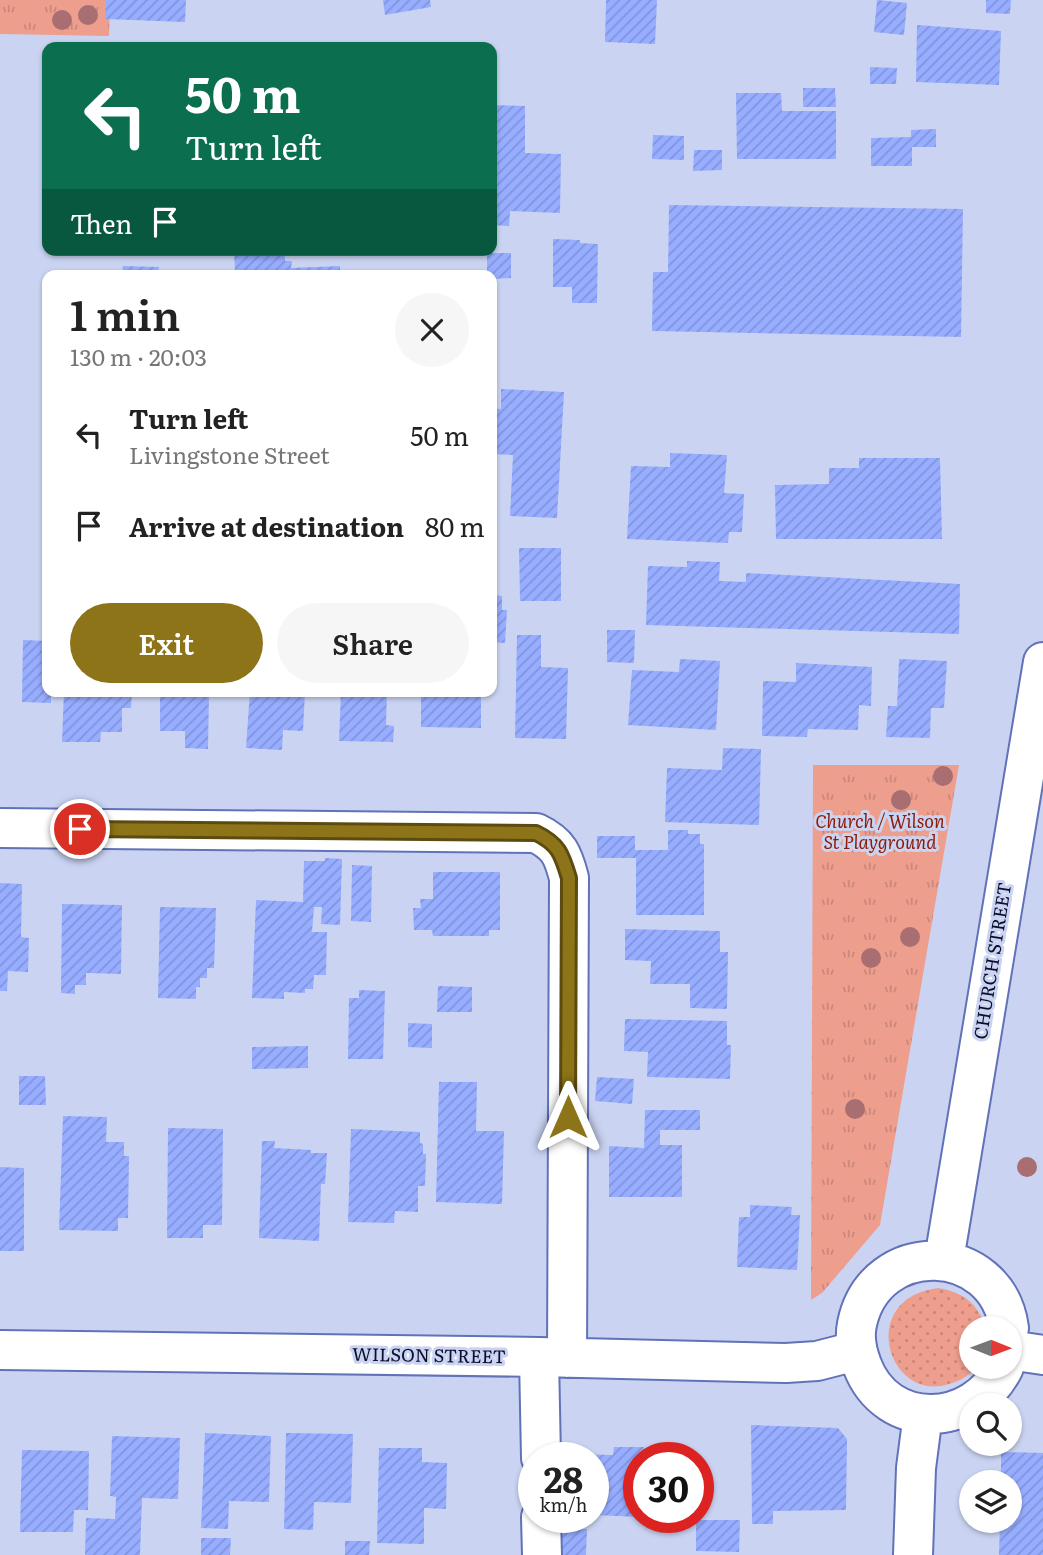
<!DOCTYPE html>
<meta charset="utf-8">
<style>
body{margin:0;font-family:Literata,serif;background:#f6f6f6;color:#222;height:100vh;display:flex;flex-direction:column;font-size:26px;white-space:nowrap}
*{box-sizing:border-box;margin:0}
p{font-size:23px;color:#767676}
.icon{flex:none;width:38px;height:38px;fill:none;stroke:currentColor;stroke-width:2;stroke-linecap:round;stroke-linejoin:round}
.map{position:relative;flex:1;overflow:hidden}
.details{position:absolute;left:42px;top:270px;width:455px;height:427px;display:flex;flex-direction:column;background:#fff;border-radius:14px;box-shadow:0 2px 5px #0004}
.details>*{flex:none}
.top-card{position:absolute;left:42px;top:42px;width:455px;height:214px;border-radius:14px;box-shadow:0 2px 5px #0004;background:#0b6e4f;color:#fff;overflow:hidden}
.needle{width:46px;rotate:91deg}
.tools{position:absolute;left:959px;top:1316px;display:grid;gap:14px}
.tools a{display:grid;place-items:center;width:63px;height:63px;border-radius:50%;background:#fff;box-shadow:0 2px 5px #0004;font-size:35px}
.speed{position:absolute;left:518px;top:1442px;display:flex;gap:14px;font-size:35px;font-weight:700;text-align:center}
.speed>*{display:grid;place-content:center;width:91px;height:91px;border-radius:50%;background:#fff;box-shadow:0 2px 5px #0004;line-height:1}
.speed small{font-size:18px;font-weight:400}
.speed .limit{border:10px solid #d22;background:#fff;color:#111}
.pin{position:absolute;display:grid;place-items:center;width:60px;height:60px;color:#fff;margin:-30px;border:4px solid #fff;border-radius:50%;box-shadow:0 2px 7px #0007}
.me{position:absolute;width:77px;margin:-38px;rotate:0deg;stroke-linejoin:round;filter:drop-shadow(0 0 5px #0008)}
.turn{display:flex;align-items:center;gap:24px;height:147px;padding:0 28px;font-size:32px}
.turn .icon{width:91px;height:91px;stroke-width:2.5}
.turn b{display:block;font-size:49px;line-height:60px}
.then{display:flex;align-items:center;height:66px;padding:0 28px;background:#0003;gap:14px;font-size:26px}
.round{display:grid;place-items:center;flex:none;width:74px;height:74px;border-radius:37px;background:#f6f6f6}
.headline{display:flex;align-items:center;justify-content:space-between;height:119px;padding:0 28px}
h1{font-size:42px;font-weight:600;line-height:52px}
.primary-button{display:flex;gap:14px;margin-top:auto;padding:14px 28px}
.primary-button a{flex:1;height:80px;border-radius:42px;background:#8d7418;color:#fff;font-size:28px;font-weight:600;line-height:80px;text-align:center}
.primary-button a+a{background:#f6f6f6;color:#222}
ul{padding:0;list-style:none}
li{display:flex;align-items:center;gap:21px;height:91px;padding:0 28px}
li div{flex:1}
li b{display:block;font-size:26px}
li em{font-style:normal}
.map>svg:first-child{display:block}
.grass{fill:url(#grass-dots)}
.park{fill:url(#park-tufts)}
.building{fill:url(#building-hatch)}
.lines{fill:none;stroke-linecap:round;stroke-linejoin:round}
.minor-casing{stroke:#6172b8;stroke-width:42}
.minor{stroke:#fff;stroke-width:38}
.tree{fill:#a86e71}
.route-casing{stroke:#5c4b10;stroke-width:18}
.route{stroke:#8d7418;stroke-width:12}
.labels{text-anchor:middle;stroke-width:6;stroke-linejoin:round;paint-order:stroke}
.park-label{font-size:18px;font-style:italic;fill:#8c1b08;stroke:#cad4f2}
.street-label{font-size:18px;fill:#0a0f2a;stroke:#cad4f2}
</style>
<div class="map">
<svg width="1043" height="1555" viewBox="0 0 1043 1555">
<defs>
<pattern id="grass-dots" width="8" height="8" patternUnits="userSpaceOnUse" patternTransform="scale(1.75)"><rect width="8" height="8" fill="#ee9e8d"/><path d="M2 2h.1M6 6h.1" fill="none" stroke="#cb877a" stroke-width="1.8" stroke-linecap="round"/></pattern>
<pattern id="park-tufts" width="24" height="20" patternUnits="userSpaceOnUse" patternTransform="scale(1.75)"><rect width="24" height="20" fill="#ee9e8d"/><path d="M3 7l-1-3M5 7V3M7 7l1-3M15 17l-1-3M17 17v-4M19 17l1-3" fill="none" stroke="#cb877a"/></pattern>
<pattern id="building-hatch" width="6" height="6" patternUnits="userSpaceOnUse" patternTransform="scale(1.75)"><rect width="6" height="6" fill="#97adff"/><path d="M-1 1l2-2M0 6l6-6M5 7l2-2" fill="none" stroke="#8194db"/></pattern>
</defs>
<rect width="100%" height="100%" fill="#cad4f2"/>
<path class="grass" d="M 938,1288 C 962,1292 979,1303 985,1328 L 971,1328 L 971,1367 L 976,1367 C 969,1376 960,1381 949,1384 C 889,1404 855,1299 938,1288 Z"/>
<path class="park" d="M 0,0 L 110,0 L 109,36 L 0,34 Z
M 813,765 L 959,765 L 880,1225 L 822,1293 L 811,1300 Z"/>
<path class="building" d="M 106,0 L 186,0 L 185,22 L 105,19 Z
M 383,0 L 430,0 L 431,7 L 385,15 Z
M 606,0 L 657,0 L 655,44 L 605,42 Z
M 877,0 L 907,3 L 904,35 L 874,32 Z
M 986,0 L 1011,0 L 1010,14 L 986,13 Z
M 917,25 L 1001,31 L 999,85 L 916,82 Z
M 870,67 L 897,68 L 896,84 L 870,84 Z
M 803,88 L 835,88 L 836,107 L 803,107 Z
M 736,93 L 781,93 L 782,111 L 836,111 L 836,159 L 737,159 Z
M 492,105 L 525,106 L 525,153 L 561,154 L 560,213 L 510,211 L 509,226 L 492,225 Z
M 936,129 L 936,147 L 912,147 L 912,166 L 871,166 L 871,138 L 911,137 L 911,130 Z
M 653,135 L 684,136 L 684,160 L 652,159 Z
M 694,150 L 722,150 L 722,170 L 693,171 Z
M 669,205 L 963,209 L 961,337 L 652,331 L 653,272 L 668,272 Z
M 553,239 L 580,240 L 580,243 L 598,244 L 597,303 L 572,303 L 572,287 L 553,287 Z
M 234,250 L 285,250 L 285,261 L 292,261 L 291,268 L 340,266 L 340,275 L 241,275 L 241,271 L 235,272 Z
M 487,253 L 511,253 L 511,278 L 492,279 L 492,275 L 487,275 Z
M 123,266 L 159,267 L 158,275 L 122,275 Z
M 501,389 L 564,392 L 557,518 L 510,516 L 513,455 L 492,454 L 492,408 L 501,409 Z
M 670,453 L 727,455 L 724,493 L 744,494 L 742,532 L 729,532 L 728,543 L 627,539 L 631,466 L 670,467 Z
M 859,458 L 940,458 L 942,539 L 776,539 L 775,485 L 829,484 L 829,468 L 859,468 Z
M 519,548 L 561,548 L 561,601 L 520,601 Z
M 687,561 L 720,562 L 719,581 L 746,582 L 746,573 L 960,584 L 959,634 L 646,625 L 648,566 L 687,567 Z
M 492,595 L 502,596 L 502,610 L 507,610 L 505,643 L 492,642 Z
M 607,630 L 635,630 L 634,663 L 607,662 Z
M 517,635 L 541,635 L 541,667 L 568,668 L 566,739 L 515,738 Z
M 23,640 L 47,641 L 47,691 L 51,691 L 51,703 L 22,702 Z
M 680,659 L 720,661 L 716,730 L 628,725 L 632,670 L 679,672 Z
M 899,659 L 947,661 L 944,708 L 931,708 L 930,738 L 886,737 L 888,706 L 897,706 Z
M 796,663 L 872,667 L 871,706 L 859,705 L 858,730 L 808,729 L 807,737 L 762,736 L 763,681 L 796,682 Z
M 64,691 L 132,691 L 131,708 L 122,708 L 122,732 L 101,732 L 100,742 L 62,742 Z
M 160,691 L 209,691 L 208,749 L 185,748 L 185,731 L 160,731 Z
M 250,691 L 305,691 L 303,731 L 283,730 L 282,750 L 246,748 Z
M 341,691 L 387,691 L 386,725 L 394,726 L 393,742 L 339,741 Z
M 421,691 L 481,691 L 481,728 L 421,727 Z
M 723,748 L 761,749 L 759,825 L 665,822 L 667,768 L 722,770 Z
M 668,830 L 688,830 L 688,834 L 700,834 L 700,844 L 704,844 L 704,915 L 636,915 L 636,858 L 597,858 L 597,836 L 635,836 L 635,850 L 668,850 Z
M 325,858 L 342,859 L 340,925 L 321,924 L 322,907 L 314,907 L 312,932 L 327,932 L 326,975 L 314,975 L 313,989 L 305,989 L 305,993 L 284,992 L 284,999 L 252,998 L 256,900 L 303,902 L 304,861 L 325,861 Z
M 352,865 L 372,866 L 371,922 L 351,921 Z
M 433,872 L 500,872 L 500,930 L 489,930 L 489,936 L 433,936 L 432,930 L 414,930 L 413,908 L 421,908 L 420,899 L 433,899 Z
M 0,883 L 22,884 L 21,937 L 29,938 L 28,972 L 8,971 L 7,991 L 0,991 Z
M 62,904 L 122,905 L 121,974 L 86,973 L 86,985 L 75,985 L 75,994 L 61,993 Z
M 160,907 L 216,908 L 214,968 L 207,968 L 207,978 L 200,978 L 200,987 L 196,987 L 196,999 L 158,998 Z
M 625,929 L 720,931 L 720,952 L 728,952 L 727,1009 L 690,1008 L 690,984 L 650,984 L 651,961 L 625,960 Z
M 438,986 L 472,987 L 472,1012 L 437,1012 Z
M 359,990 L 385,991 L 383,1059 L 348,1059 L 349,998 L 359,998 Z
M 625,1019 L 727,1021 L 727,1045 L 731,1045 L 730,1079 L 647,1077 L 648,1052 L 624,1051 Z
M 408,1023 L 432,1024 L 432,1048 L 408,1047 Z
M 308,1046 L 308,1068 L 252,1069 L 252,1047 Z
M 19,1076 L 45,1076 L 46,1105 L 19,1105 Z
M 597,1077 L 634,1079 L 632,1104 L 595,1101 Z
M 439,1082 L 477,1082 L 476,1131 L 504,1131 L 502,1204 L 436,1202 Z
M 645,1110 L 700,1110 L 700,1130 L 660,1130 L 660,1145 L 682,1145 L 682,1197 L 609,1197 L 609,1146 L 644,1148 Z
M 63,1116 L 107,1117 L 106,1142 L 124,1142 L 124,1156 L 129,1156 L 128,1218 L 118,1218 L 118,1231 L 59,1230 Z
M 168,1128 L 223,1129 L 222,1225 L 203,1225 L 203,1238 L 167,1238 Z
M 351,1129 L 420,1132 L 420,1143 L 423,1144 L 423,1154 L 426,1154 L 425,1186 L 418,1186 L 418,1212 L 395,1211 L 394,1223 L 348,1222 Z
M 262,1141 L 275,1141 L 274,1148 L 311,1150 L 311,1153 L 327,1153 L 325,1184 L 321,1184 L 319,1241 L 259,1238 Z
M 0,1167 L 24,1168 L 24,1251 L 0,1251 Z
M 750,1205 L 792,1207 L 791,1215 L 800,1215 L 797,1270 L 737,1267 L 739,1217 L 750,1217 Z
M 751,1425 L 838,1428 L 847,1439 L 846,1510 L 773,1511 L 773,1524 L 752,1524 Z
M 205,1433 L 271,1436 L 269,1502 L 229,1501 L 228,1529 L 201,1528 Z
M 286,1433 L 353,1434 L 351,1503 L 314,1502 L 313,1530 L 284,1529 Z
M 112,1436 L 180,1438 L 178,1499 L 142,1498 L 140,1555 L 85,1555 L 86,1518 L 115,1519 L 116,1497 L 110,1496 Z
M 614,1447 L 644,1447 L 644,1458 L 639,1458 L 639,1517 L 593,1515 L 593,1458 L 576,1458 L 576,1454 L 613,1455 Z
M 379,1448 L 422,1448 L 422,1462 L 447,1463 L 446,1509 L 424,1508 L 424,1544 L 377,1543 Z
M 22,1450 L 89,1451 L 88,1510 L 74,1510 L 73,1532 L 20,1532 Z
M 1001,1452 L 1043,1453 L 1043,1555 L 999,1555 L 1000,1521 L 1010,1521 L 1010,1482 L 1001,1482 Z
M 696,1520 L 740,1520 L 739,1552 L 696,1551 Z
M 561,1529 L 587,1529 L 586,1555 L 560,1555 Z
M 201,1538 L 231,1538 L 230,1555 L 201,1555 Z
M 345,1541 L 370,1541 L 369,1555 L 345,1555 Z"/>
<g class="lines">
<defs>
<path id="minor" d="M 0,828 L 536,833 C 559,844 563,855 569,878 L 567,1358
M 944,1260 L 1043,662
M 0,1350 L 539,1357 L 786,1363 L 817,1361 L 856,1351
M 1010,1350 L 1043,1355
M 539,1357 L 541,1458
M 1004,1367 C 974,1428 887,1432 862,1365 C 857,1352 854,1338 857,1324 C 875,1237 997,1241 1009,1328
M 541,1517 L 542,1555
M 913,1555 L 916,1468 L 923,1414"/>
</defs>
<use href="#minor" class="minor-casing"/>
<use href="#minor" class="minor"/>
</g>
<g class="tree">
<circle cx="88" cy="15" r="10"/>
<circle cx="62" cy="20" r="10"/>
<circle cx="943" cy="776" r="10"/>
<circle cx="901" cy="800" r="10"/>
<circle cx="910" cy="937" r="10"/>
<circle cx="871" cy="958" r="10"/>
<circle cx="855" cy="1109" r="10"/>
<circle cx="1027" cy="1167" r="10"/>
</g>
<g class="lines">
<defs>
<path id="route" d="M 80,829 L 536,833 C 559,844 562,855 569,878 L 568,1117"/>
</defs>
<use href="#route" class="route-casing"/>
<use href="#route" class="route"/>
</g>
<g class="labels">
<g class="park-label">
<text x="880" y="828">Church / Wilson<tspan x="880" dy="21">St Playground</tspan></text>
</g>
<g class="street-label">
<text transform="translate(993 961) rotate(-81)" y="6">CHURCH STREET</text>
<text transform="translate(429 1356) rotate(1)" y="6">WILSON STREET</text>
</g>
</g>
</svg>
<div class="tools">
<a><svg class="needle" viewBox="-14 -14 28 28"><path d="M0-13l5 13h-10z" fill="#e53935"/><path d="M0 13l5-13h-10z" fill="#767676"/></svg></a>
<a><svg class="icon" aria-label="search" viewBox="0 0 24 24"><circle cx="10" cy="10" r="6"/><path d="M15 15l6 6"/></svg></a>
<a><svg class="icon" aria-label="layers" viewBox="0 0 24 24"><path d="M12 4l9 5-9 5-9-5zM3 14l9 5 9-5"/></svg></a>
</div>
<div class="speed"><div>28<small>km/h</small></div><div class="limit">30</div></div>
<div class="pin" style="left:80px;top:829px;background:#d93025"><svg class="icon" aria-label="arrive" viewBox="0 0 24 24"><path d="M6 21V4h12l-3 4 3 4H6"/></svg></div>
<svg class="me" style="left:568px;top:1117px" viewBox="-20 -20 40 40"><path d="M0-17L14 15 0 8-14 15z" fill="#8d7418" stroke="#fff" stroke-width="4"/></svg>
<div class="top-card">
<div class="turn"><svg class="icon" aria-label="left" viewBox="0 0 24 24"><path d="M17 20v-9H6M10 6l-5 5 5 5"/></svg><div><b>50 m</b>Turn left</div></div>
<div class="then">Then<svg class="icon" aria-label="arrive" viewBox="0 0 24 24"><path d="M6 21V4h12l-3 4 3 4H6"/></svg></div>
</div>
<section class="details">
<div class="headline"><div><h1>1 min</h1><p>130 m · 20:03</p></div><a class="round"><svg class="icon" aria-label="close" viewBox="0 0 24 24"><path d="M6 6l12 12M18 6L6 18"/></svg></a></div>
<ul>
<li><svg class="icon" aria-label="left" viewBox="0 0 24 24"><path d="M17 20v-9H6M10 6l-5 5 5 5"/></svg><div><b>Turn left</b><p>Livingstone Street</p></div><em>50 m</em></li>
<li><svg class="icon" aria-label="arrive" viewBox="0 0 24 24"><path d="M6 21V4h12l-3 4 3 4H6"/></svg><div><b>Arrive at destination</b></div><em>80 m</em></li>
</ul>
<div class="primary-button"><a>Exit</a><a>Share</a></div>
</section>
</div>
